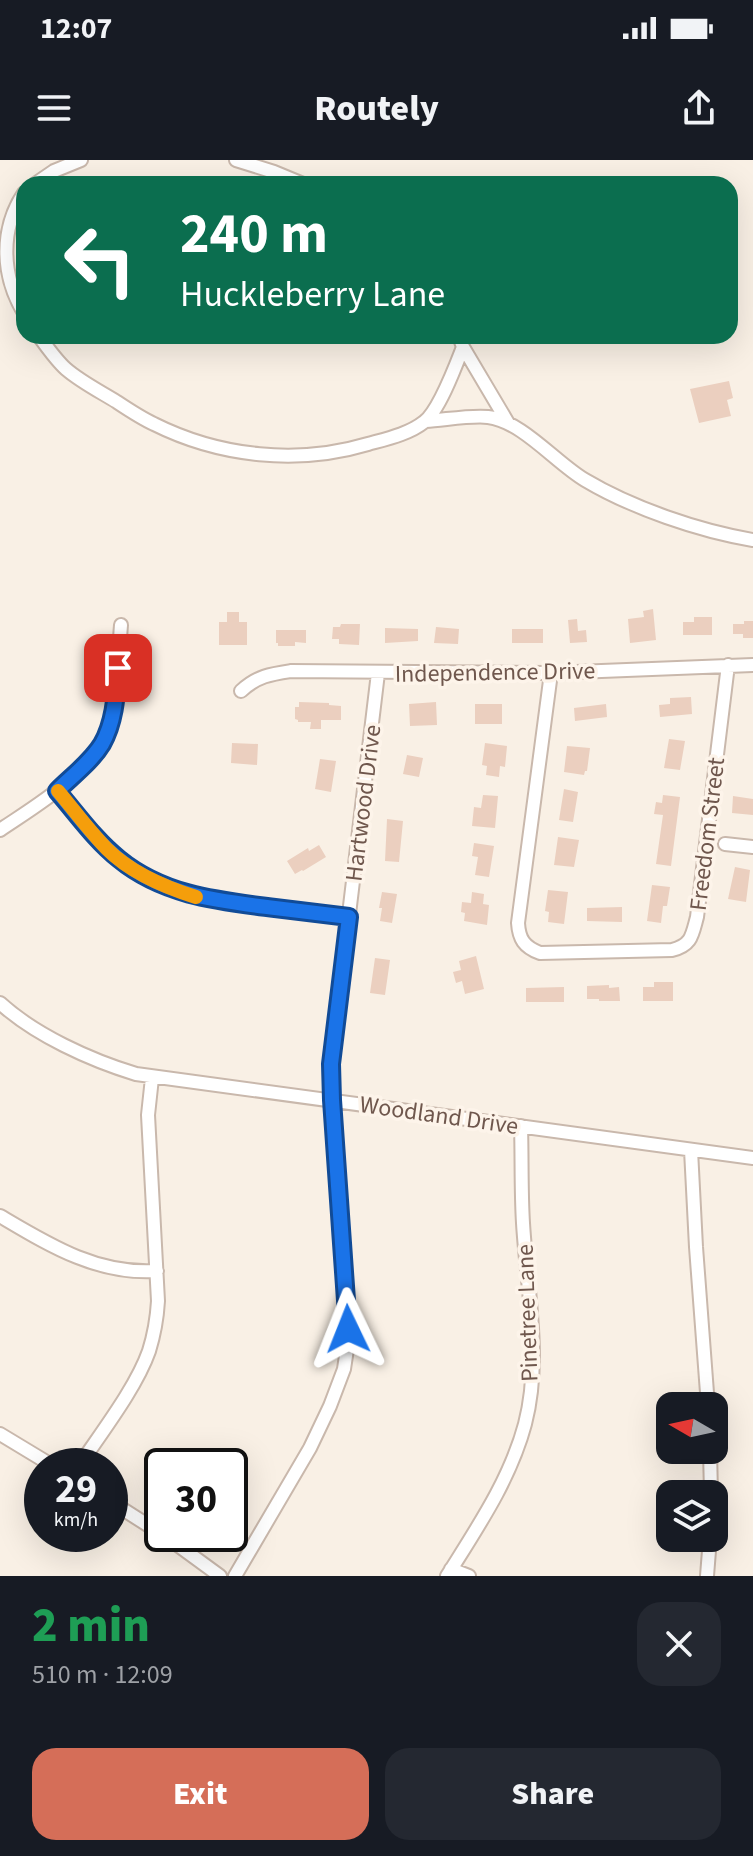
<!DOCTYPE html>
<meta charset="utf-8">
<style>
body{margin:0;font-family:"Source Sans 3",sans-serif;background:#242831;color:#f1f3f6;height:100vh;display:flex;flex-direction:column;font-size:30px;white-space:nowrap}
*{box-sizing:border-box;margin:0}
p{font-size:26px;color:#9ea1a6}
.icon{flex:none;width:44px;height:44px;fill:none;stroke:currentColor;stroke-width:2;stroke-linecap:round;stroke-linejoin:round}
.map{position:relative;height:1416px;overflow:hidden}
.sheet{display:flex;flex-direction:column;background:#171b24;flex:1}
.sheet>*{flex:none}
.top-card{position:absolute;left:16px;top:16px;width:722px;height:168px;border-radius:24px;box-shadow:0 8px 32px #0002;background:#0b6e4f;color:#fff;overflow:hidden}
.needle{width:52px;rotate:279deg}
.tools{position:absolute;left:656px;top:1232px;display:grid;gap:16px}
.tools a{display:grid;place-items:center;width:72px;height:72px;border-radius:16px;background:#171b24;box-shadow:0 8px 32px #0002;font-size:40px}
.speed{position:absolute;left:24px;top:1288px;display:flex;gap:16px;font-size:40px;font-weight:700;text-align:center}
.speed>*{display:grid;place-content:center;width:104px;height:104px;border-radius:50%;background:#171b24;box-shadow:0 8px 32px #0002;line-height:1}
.speed small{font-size:20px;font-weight:400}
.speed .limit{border:4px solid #111;border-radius:12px;background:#fff;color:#111}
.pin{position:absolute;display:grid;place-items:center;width:68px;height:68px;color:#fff;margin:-34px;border-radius:16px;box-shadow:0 4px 12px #0006}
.me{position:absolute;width:88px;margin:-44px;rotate:358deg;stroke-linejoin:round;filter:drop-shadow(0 0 6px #0008)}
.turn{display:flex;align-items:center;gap:28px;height:168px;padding:0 32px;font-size:36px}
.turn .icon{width:104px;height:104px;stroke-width:2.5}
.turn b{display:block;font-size:56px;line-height:68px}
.round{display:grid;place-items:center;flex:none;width:84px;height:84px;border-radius:24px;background:#242831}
.summary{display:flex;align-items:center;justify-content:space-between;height:136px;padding:0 32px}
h1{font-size:48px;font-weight:800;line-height:60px;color:#1e9e55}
.action{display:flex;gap:16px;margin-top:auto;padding:16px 32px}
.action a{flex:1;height:92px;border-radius:24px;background:#d56e58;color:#fff;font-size:32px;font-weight:800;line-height:92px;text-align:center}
.action a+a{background:#242831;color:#f1f3f6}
.status{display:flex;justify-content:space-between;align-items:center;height:56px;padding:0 40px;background:#171b24;direction:ltr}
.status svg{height:22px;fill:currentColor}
header{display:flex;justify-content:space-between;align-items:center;height:104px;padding:0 32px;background:#171b24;font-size:36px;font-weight:800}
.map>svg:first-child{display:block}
.building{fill:#ebcfbf}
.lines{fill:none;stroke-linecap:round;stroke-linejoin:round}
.minor-casing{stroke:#c9b8ac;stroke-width:16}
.minor{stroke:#fff;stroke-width:12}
.route-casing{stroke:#114b97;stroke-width:20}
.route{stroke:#1a73e8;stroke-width:14}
.slow{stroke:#f59e0b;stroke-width:14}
.labels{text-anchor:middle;stroke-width:7;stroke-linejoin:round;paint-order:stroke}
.street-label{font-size:24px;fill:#6f574d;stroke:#fdf4ea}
</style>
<div class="status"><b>12:07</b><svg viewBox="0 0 49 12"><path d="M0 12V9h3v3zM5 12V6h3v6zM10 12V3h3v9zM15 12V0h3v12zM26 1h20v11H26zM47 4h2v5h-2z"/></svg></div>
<header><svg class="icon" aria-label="menu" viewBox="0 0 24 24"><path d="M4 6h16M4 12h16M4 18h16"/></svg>Routely<svg class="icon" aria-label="share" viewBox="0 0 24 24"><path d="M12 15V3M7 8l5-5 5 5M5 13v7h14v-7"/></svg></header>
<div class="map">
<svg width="753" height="1416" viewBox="0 0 753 1416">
<rect width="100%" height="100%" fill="#f9f0e5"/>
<path class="building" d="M 729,221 L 733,238 L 727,240 L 731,256 L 699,263 L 690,229 Z
M 653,449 L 656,480 L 630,483 L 628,459 L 644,457 L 643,451 Z
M 227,452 L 239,452 L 239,462 L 247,462 L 247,485 L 219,485 L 219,462 L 227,462 Z
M 694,457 L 712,457 L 712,475 L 683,475 L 683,462 L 694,462 Z
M 577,459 L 578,471 L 586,470 L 587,482 L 570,483 L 568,460 Z
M 744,461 L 753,461 L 753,478 L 743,478 L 743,474 L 733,474 L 733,464 L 744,464 Z
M 341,464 L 360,464 L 359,485 L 339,484 L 339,479 L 332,479 L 333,467 L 340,467 Z
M 436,467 L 459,469 L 458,484 L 434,483 Z
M 385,468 L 418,469 L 418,481 L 385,483 Z
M 512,469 L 543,469 L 543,483 L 512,483 Z
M 276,470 L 306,470 L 306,483 L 295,482 L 295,486 L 278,486 L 278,483 L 276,483 Z
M 691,537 L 692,554 L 660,557 L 659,545 L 670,544 L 670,538 Z
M 299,542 L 329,543 L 329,545 L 341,546 L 341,560 L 321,560 L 321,569 L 310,569 L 311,562 L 298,562 L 298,560 L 295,559 L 295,547 L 299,547 Z
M 436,542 L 437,565 L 410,566 L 409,544 Z
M 475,544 L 502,544 L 502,564 L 475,564 Z
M 606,544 L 607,557 L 575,561 L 574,548 Z
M 669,579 L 685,581 L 680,610 L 664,608 Z
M 232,583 L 258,584 L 257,605 L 231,603 Z
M 485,583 L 507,586 L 505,607 L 500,606 L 499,617 L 486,615 L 487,606 L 482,605 Z
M 567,586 L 590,588 L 587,611 L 585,611 L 584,615 L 564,612 Z
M 407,595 L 423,598 L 419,617 L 403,614 Z
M 320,599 L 336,601 L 331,632 L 315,629 Z
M 564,629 L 578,632 L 573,662 L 559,660 Z
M 483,635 L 498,636 L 495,668 L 472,666 L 474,647 L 481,648 Z
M 663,635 L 680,637 L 671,706 L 656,704 L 663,655 L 654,654 L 656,642 L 662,643 Z
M 733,636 L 753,639 L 753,655 L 732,653 Z
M 387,659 L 403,661 L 399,702 L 385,701 Z
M 558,677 L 579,680 L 574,707 L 554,705 Z
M 474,683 L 494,686 L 489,717 L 475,715 L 478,697 L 472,696 Z
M 319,685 L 326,697 L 303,711 L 302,710 L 295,714 L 287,701 L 308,688 L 309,691 Z
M 735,707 L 750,710 L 746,742 L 728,739 Z
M 652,725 L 670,727 L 667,746 L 663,746 L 661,763 L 647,761 Z
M 548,730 L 568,732 L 564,764 L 548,762 L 549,752 L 545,751 Z
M 382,732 L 397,734 L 392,763 L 380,761 L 382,748 L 379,748 Z
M 472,732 L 484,734 L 483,744 L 489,745 L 487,765 L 464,761 L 465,753 L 461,752 L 462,742 L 471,743 Z
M 622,747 L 622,762 L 587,761 L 587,748 Z
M 476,796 L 484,829 L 465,834 L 462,821 L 456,823 L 453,812 L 461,810 L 459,801 Z
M 375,798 L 390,800 L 385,835 L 370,833 Z
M 654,822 L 673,822 L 673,841 L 643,841 L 643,827 L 654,827 Z
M 609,825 L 609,828 L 619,827 L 620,841 L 599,841 L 599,839 L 587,839 L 587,826 Z
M 564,827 L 564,842 L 526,842 L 526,828 Z"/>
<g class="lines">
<defs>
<path id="minor" d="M 236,0 L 274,12 L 303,24
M 35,24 L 54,11 L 81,0
M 24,33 C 0,69 1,115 24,153
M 39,176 C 47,187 56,200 66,209 C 81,222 101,232 117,242 C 129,250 141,258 154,264 C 220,297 298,305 368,284 C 386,279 409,274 424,262 C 439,251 456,205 463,187 L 459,176
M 463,187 L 508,263
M 426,261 C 444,260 471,255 488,257 C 522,261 556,303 585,320 C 632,348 699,371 753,380
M 551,513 L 518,763 C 519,779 524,787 540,793 L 672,790 C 692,785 692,775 697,757 L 728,505
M 241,531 C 257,516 271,514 291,511 L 551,513 L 753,505
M 57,631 C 77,654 95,680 119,699 C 164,736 220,741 275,748 C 300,751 324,754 349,757
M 0,670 C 37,645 91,614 108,570 C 120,538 118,499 121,465
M 725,684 L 753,687
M 0,843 C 35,875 90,900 136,914 L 753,998
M 691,990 L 696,1087 L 708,1246
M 0,1056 C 49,1085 97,1115 157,1111
M 0,1274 L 53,1306
M 710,1290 L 711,1334
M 79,1306 C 101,1273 136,1228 149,1191 C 154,1175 157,1158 158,1141 L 148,955 L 152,918
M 110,1341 L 168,1378 L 220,1416
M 451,1409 L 469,1416
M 235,1416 L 310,1288 L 330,1246 L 344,1209 L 347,1189 L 347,1149 L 332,940 L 331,904 L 378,513
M 447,1416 C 477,1368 510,1320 525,1264 C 542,1199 527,1130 523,1063 C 521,1031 522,998 521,966
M 707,1416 L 710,1378"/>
</defs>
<use href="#minor" class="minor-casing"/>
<use href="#minor" class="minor"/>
</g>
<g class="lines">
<defs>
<path id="route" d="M 118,508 C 116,534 115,561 102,584 C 91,602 72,616 57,631 C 77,654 95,680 119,699 C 164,736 220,741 275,748 C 300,751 324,754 349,757 L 331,904 L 332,940 L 348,1169"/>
</defs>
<use href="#route" class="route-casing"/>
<use href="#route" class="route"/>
<path class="slow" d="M 58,631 C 74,650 89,671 107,689 C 131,713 164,727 196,737"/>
</g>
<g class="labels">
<g class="street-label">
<text transform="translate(495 512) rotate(-1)" y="8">Independence Drive</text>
<text transform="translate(363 643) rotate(-83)" y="8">Hartwood Drive</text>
<text transform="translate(707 674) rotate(-83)" y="8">Freedom Street</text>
<text transform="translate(439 955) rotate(8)" y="8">Woodland Drive</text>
<text transform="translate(527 1153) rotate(-92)" y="8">Pinetree Lane</text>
</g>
</g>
</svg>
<div class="tools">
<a><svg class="needle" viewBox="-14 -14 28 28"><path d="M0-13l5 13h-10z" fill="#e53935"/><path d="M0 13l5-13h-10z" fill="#9ea1a6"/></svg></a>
<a><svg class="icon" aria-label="layers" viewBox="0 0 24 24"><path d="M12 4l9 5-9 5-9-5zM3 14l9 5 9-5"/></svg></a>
</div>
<div class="speed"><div>29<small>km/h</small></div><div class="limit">30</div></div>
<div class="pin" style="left:118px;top:508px;background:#d93025"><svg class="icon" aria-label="arrive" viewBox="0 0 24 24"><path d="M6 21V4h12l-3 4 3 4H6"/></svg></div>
<svg class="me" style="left:348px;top:1169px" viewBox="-20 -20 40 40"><path d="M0-17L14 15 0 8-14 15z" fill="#1a73e8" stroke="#fff" stroke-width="4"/></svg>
<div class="top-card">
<div class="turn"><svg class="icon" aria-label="left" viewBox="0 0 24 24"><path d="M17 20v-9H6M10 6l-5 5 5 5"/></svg><div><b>240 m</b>Huckleberry Lane</div></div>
</div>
</div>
<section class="sheet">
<div class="summary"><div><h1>2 min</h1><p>510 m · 12:09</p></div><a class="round"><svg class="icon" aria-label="close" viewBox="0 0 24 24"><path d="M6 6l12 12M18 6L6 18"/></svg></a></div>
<div class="action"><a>Exit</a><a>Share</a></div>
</section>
